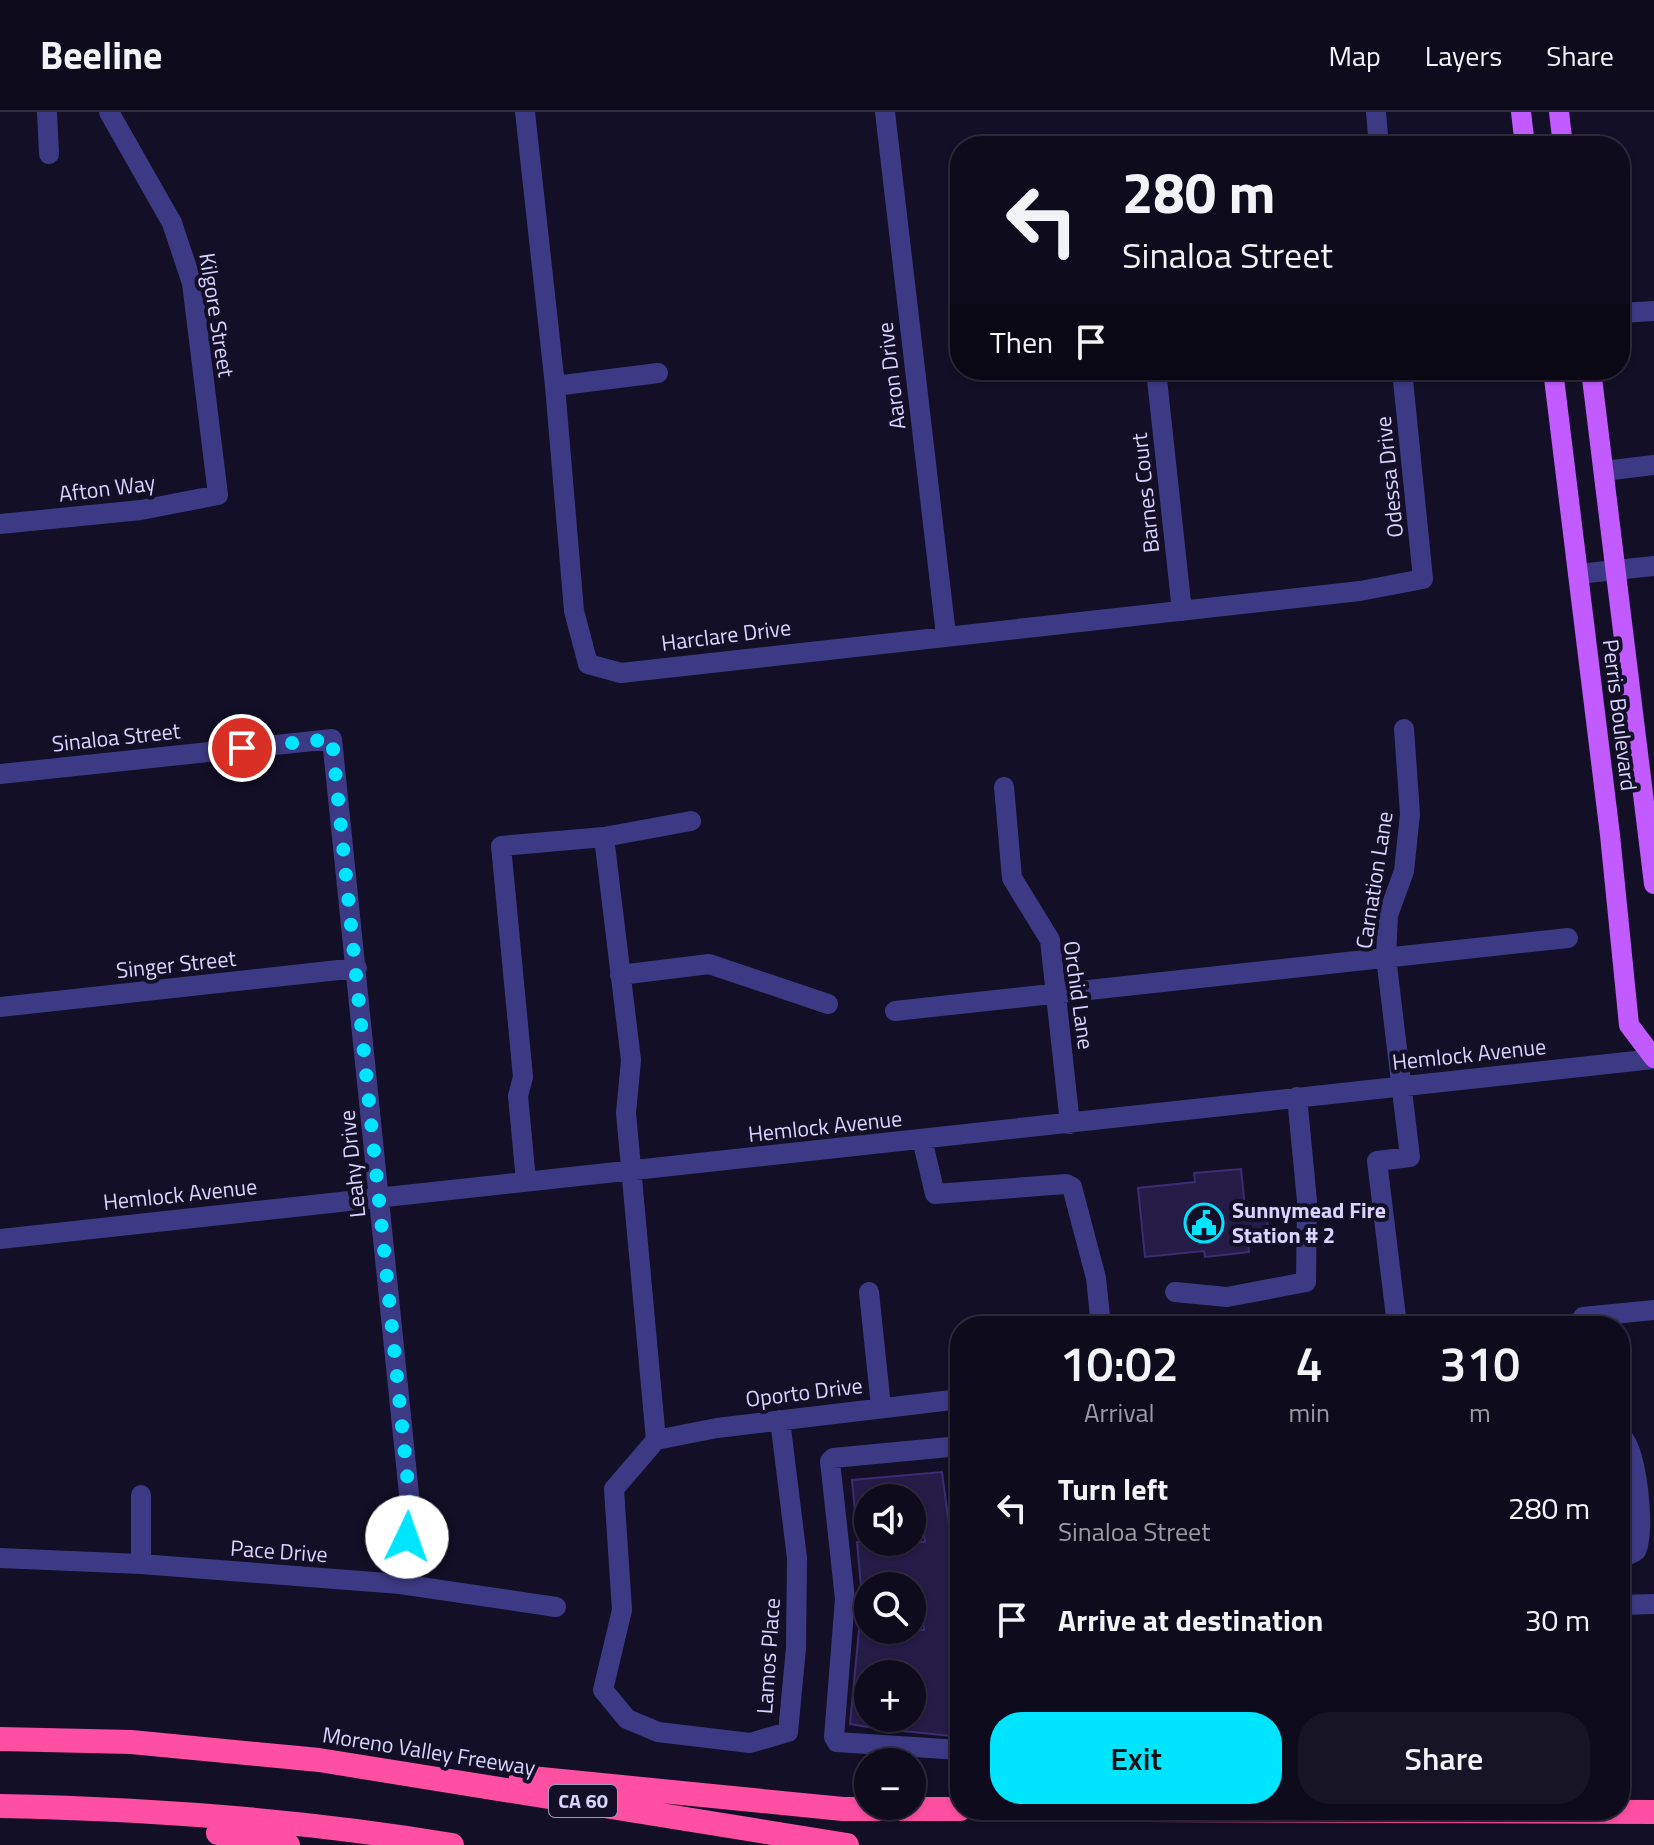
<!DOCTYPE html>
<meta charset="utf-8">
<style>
body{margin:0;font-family:"Titillium Web",sans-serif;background:#171425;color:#f1f3f6;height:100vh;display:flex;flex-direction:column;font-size:30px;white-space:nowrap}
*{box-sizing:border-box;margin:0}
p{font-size:26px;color:#9b9ba3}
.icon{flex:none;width:44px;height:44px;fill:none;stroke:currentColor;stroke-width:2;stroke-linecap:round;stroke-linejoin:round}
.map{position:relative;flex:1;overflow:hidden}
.side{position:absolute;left:950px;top:1204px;width:680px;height:504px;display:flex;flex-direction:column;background:#0e0b1c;border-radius:32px;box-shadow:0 2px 6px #0004,0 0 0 2px #2e2b3b}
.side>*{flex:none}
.guide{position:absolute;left:950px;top:24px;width:680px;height:244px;border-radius:32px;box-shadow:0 2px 6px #0004,0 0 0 2px #2e2b3b;background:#0e0b1c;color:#f1f3f6;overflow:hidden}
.buttons{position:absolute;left:854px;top:1372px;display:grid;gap:16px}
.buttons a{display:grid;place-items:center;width:72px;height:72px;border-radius:50%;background:#0e0b1c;box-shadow:0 2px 6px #0004,0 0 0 2px #2e2b3b;font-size:40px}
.pin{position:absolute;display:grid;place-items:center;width:68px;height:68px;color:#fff;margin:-34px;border:4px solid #fff;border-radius:50%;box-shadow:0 2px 8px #0007}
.me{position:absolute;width:88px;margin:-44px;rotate:3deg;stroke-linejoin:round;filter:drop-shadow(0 0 6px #0008)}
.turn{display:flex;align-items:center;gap:28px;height:168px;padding:0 40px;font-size:36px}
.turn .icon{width:104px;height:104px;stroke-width:2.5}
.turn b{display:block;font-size:56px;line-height:68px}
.then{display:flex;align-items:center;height:76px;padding:0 40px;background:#0003;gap:16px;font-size:30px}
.eta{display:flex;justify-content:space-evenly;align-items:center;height:136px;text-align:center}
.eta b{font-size:48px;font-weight:600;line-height:56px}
.primary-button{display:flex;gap:16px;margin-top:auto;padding:16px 40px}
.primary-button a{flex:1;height:92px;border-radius:32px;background:#00e5ff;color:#111;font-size:32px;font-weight:600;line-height:92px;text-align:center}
.primary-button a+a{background:#171425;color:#f1f3f6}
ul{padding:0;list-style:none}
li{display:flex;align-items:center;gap:24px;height:112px;padding:0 40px}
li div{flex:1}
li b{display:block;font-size:30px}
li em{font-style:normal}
header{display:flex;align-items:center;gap:48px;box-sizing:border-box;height:112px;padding:0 40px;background:#0e0b1c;border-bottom:2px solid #2e2b3b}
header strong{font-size:38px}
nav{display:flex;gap:44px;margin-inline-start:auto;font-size:28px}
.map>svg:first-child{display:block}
.building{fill:#241b47;stroke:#3b2d73;stroke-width:2}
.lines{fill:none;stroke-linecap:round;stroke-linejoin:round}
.minor{stroke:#3d3a85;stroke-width:20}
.major{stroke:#c25bff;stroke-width:20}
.highway{stroke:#ff4fa3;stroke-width:24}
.route{stroke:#00e5ff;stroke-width:14;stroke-dasharray:0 25.2}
.labels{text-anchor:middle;stroke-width:8;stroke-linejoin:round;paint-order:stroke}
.shield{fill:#130f26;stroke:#9e99be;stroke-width:2}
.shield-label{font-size:20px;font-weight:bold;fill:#d9d4ff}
.street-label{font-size:22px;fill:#d9d4ff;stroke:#130f26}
.poi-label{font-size:22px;font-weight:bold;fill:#d9d4ff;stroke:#130f26;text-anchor:start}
</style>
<header>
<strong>Beeline</strong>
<nav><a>Map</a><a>Layers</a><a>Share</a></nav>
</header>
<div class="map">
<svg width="1654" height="1733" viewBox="0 0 1654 1733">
<rect width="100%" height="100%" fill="#130f26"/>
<path class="building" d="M 1241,1057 L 1245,1096 L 1266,1094 L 1269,1129 L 1248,1130 L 1249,1140 L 1205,1145 L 1204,1139 L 1145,1145 L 1138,1076 L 1195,1070 L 1194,1061 Z
M 942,1360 L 956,1465 L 960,1465 L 960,1625 L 875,1616 L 876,1606 L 912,1606 L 912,1562 L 868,1562 L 868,1615 L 850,1612 L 859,1518 L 924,1518 L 920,1474 L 861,1474 L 857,1430 L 925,1430 L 920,1394 L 912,1394 L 912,1386 L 868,1386 L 868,1420 L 857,1421 L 852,1368 Z"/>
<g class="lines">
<path class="minor" d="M 47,0 L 49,42
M 525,0 L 555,274 L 574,499 L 588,552 L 621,561 L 1360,479 L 1423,467 L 1402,258
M 885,0 L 946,523
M 1376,0 L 1379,34
M 1620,201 L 1654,199
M 1156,258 L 1182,499
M 555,274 L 658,261
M 1604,359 L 1654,353
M 0,412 L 141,398 L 218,383 L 192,171 L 172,111 L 109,0
M 1578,462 L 1654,454
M 0,662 L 332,627 L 411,1402 L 400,1472
M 1004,675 L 1012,766 L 1050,828 L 1070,1012
M 604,725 L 691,709
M 620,863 L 709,852 L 828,892
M 0,895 L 357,856
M 895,899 L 1568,826
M 922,1027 L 935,1082 L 1066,1072 L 1072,1075 L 1096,1166 L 1101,1214
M 526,1069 L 518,984 L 523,965 L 501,734 L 604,725 L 631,948 L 626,1001 L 656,1328 L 614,1377 L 622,1498 L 603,1578 L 627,1607 L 658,1620 L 750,1631 L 788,1620 L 796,1536 L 797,1446 L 780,1308
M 0,1127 L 1654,947
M 869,1180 L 881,1295
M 1175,1180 L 1227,1185 L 1306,1170 L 1307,1089 L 1297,985
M 1396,1205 L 1377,1049 L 1410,1045 L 1386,845 L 1388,803 L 1404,759 L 1410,702 L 1404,617
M 1583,1205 L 1654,1198
M 1620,1323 C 1637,1333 1646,1421 1636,1439 L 1620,1447
M 656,1328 L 717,1316 L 960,1287
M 960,1334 L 833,1346 L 830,1349 L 845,1487 L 834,1625 L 837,1630 L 960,1638
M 141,1383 L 141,1452
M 0,1446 L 141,1452 L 400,1472 L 556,1495
M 1620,1493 L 1654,1492"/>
<path class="major" d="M 1521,0 L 1525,34
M 1559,0 L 1563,34
M 1553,258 L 1610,723 L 1629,913 L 1654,946
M 1591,258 L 1654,772"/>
<path class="highway" d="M 0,1627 L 131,1630 L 319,1648 L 847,1733
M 521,1665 L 843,1697 L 960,1697
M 0,1694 C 151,1697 303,1708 452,1733
M 1146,1698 L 1654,1700
M 218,1721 L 288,1733"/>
</g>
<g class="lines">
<path class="route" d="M 242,636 L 332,627 L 411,1402 L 407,1425"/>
</g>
<defs>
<symbol id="civic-ring" viewBox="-11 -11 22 22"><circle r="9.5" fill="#130f26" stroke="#00e5ff" stroke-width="1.5"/><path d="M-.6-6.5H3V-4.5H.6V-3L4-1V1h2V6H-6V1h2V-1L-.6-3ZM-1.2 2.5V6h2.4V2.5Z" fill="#00e5ff"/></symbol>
</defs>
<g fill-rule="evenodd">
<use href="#civic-ring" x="1182" y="1089" width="44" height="44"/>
</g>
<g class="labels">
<rect class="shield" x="549" y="1673" width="68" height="32" rx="6"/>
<g class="shield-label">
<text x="583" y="1696">CA 60</text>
</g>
<g class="street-label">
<text transform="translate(217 203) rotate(81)" y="8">Kilgore Street</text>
<text transform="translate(891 264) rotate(-97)" y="8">Aaron Drive</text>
<text transform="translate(1389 365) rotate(-96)" y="8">Odessa Drive</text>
<text transform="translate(107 376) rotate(-7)" y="8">Afton Way</text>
<text transform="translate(1145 381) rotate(-96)" y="8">Barnes Court</text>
<text transform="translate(726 523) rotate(-7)" y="8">Harclare Drive</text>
<text transform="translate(1620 603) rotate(83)" y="8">Perris Boulevard</text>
<text transform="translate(116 625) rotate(-6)" y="8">Sinaloa Street</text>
<text transform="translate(1374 768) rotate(-81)" y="8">Carnation Lane</text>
<text transform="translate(176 852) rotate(-6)" y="8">Singer Street</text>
<text transform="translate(1079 883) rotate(82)" y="8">Orchid Lane</text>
<text transform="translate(1469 942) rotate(-6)" y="8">Hemlock Avenue</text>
<text transform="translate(825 1014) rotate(-6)" y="8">Hemlock Avenue</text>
<text transform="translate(352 1052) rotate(-96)" y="8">Leahy Drive</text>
<text transform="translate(180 1082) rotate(-6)" y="8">Hemlock Avenue</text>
<text transform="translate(804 1280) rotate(-7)" y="8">Oporto Drive</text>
<text transform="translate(279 1439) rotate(4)" y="8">Pace Drive</text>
<text transform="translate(768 1544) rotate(-86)" y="8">Lamos Place</text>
<text transform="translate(429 1639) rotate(9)" y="8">Moreno Valley Freeway</text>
</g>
<g class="poi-label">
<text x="1232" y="1106">Sunnymead Fire<tspan x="1232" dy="25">Station # 2</tspan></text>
</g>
</g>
</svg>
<div class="buttons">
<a><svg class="icon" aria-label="sound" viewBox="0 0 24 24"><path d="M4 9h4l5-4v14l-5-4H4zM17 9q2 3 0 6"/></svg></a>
<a><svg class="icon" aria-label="search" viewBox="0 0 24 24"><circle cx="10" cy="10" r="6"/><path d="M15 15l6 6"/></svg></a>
<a>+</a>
<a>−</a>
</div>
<div class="pin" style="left:242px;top:636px;background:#d93025"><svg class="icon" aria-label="arrive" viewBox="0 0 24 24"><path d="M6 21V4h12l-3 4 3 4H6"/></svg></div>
<svg class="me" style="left:407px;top:1425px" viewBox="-20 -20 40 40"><circle r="19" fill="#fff"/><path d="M0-13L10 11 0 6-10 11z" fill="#00e5ff"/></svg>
<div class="guide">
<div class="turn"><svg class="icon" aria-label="left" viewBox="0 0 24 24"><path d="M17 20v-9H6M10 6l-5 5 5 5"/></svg><div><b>280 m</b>Sinaloa Street</div></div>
<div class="then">Then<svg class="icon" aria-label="arrive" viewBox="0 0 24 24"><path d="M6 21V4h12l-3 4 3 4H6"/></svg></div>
</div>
<section class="side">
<div class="eta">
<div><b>10:02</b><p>Arrival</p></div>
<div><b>4</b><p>min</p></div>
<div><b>310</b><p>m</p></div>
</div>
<ul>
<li><svg class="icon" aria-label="left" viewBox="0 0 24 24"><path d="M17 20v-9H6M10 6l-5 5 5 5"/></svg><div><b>Turn left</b><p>Sinaloa Street</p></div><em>280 m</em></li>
<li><svg class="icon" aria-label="arrive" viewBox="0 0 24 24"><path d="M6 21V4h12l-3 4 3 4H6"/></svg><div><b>Arrive at destination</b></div><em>30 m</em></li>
</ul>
<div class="primary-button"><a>Exit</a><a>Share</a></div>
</section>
</div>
